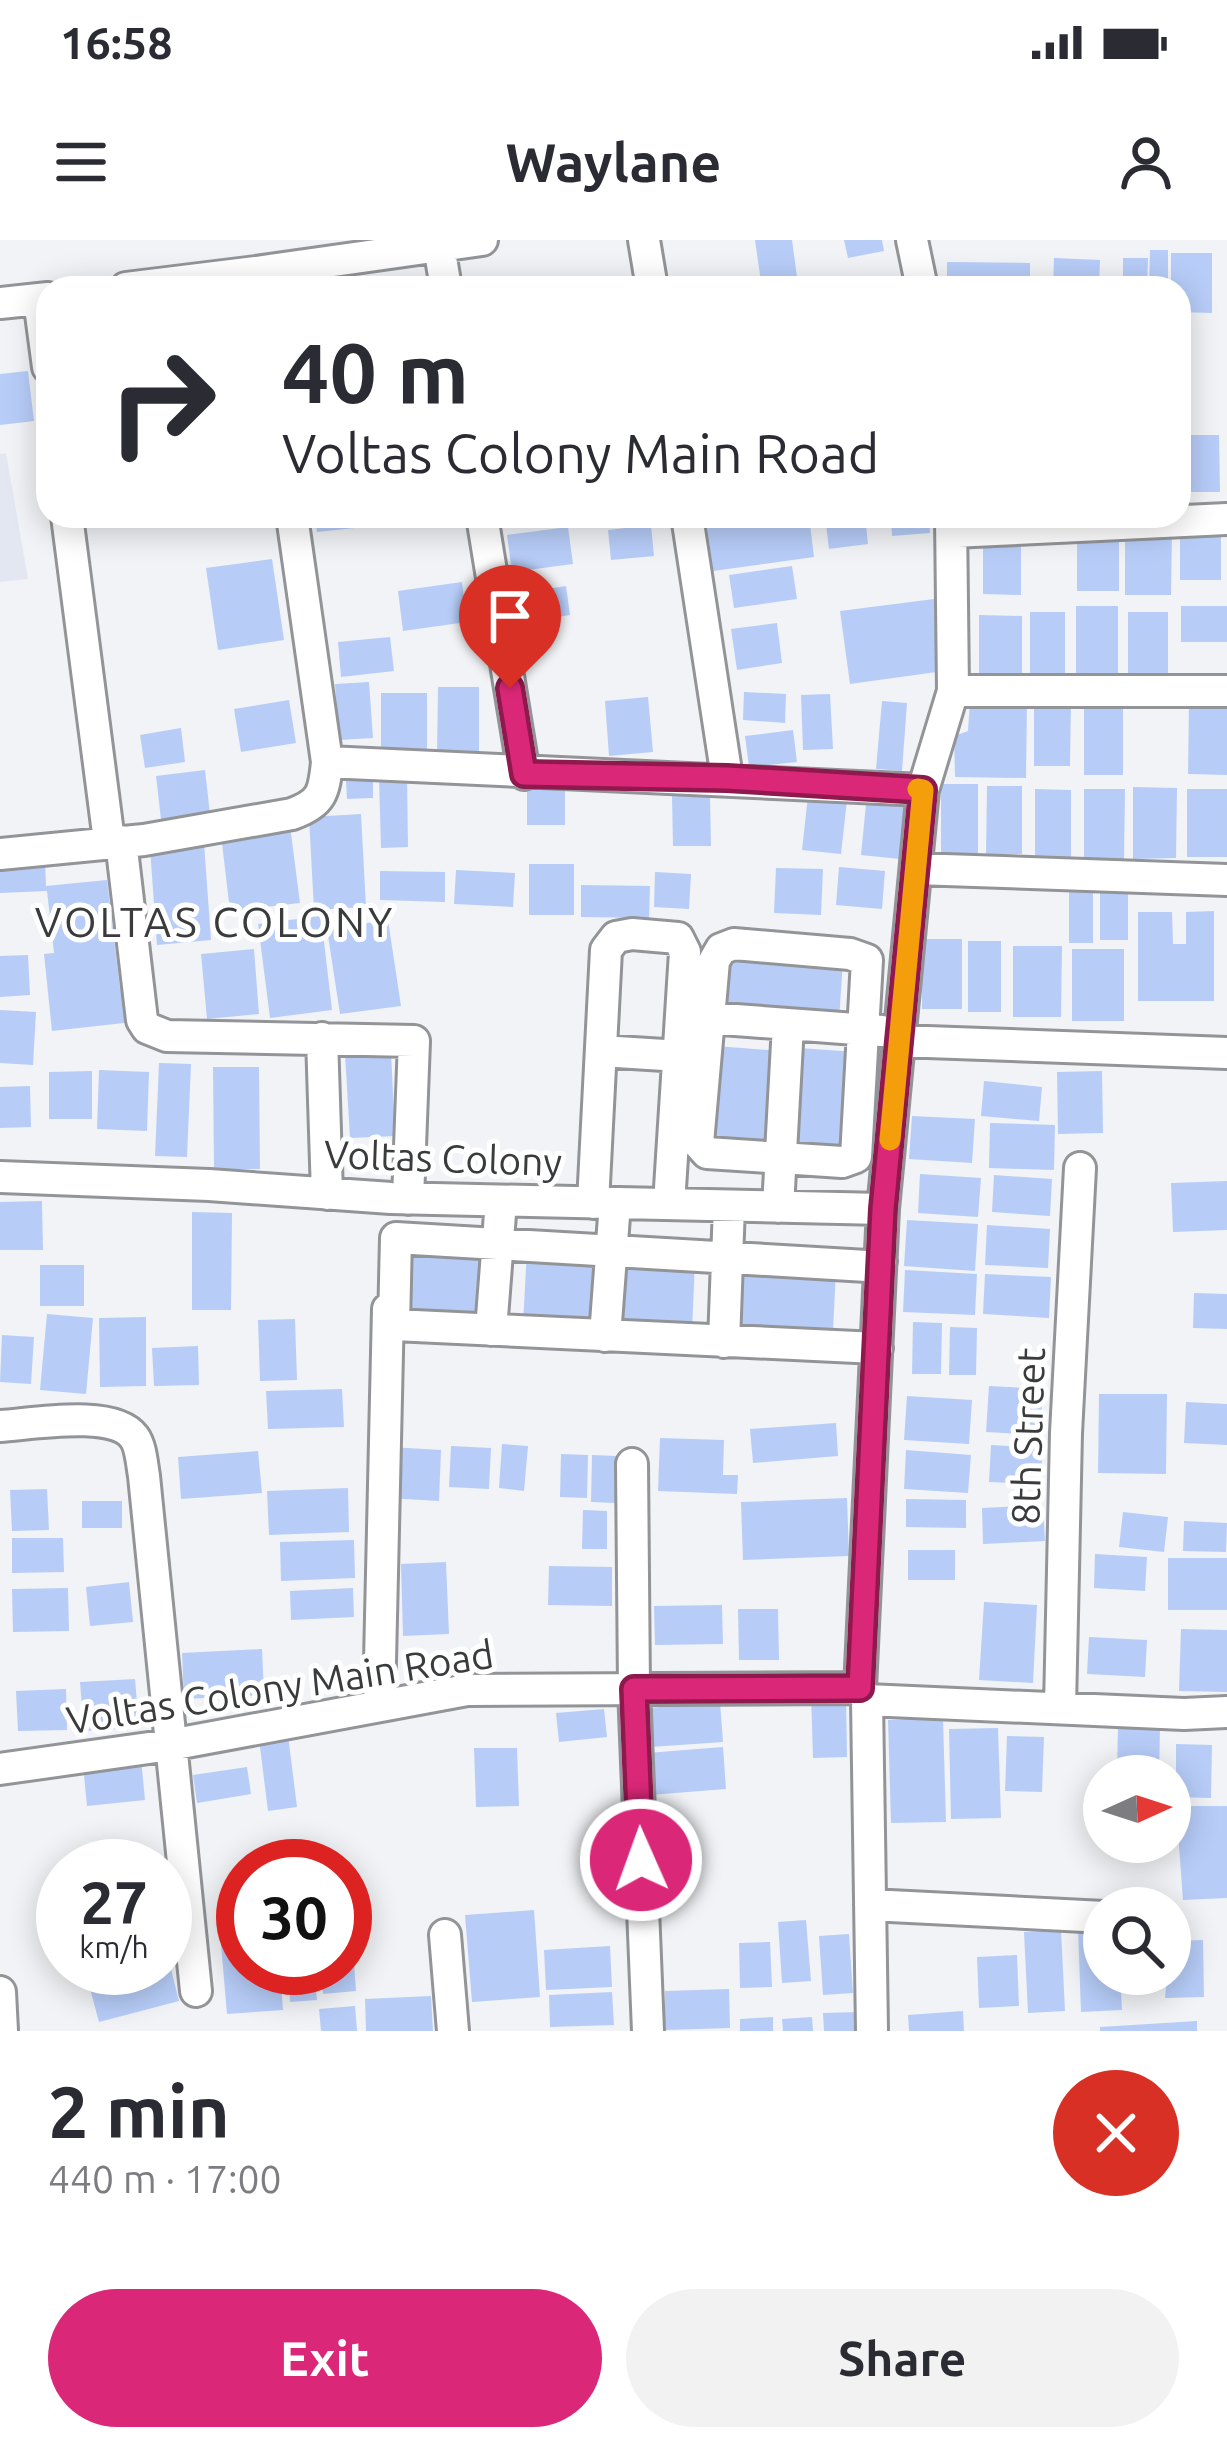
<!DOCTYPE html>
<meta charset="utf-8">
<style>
body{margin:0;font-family:Ubuntu,sans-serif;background:#f2f2f3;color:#2b2b33;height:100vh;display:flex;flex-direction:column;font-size:45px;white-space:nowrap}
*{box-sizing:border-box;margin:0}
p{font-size:39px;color:#7c7c81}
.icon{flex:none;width:66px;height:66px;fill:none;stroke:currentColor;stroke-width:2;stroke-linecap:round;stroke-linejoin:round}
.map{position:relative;height:1791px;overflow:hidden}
.drawer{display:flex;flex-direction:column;background:#fff;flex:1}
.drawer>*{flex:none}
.hud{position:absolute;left:36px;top:36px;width:1155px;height:252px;border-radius:36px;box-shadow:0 6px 30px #0003;background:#fff;color:#2b2b33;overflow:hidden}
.needle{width:78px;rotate:87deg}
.tools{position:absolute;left:1083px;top:1515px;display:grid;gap:24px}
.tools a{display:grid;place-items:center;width:108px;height:108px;border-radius:50%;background:#fff;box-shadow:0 6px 30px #0003;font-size:60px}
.speed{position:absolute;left:36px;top:1599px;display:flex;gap:24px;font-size:60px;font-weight:700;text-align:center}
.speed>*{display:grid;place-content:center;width:156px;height:156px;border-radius:50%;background:#fff;box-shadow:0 6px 30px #0003;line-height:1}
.speed small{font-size:30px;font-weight:400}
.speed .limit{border:18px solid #d22;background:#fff;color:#111}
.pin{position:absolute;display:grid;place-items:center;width:102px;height:102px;color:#fff;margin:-123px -51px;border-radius:50% 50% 50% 0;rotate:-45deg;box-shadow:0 0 12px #0007}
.pin .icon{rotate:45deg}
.me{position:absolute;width:132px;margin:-66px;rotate:358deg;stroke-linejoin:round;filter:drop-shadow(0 0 9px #0008)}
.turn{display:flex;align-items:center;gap:42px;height:252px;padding:0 48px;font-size:54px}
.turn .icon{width:156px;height:156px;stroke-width:2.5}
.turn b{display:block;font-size:84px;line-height:102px}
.round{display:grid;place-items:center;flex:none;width:126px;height:126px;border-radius:63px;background:#f2f2f3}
.head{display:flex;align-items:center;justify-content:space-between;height:204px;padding:0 48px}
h1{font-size:72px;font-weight:600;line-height:90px}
.primary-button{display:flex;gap:24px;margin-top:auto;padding:24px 48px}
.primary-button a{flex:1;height:138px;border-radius:72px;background:#db2777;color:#fff;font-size:48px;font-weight:600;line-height:138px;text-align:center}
.primary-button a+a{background:#f2f2f3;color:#2b2b33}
.status{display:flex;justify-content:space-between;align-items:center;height:84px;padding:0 60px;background:#fff;direction:ltr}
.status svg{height:33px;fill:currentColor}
header{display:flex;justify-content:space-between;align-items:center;height:156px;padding:0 48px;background:#fff;font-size:54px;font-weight:600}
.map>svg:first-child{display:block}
.built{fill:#e2e7f2}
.building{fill:#b7cdf8}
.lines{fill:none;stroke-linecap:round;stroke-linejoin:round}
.street-casing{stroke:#929497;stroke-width:36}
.street{stroke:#fff;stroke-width:30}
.route-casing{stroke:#8e194d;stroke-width:30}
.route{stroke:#db2777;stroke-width:21}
.slow{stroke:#f59e0b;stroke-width:21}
.labels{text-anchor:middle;stroke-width:10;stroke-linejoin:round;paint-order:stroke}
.street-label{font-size:39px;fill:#3a3b3c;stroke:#fff}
.neighbourhood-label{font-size:42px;letter-spacing:3px;fill:#3a3b3c;stroke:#fff}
</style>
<div class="status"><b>16:58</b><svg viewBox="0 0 49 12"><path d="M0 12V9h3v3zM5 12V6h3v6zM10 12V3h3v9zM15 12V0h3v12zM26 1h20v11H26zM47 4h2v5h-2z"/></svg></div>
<header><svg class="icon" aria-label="menu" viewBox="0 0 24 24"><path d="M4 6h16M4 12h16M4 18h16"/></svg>Waylane<svg class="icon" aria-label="person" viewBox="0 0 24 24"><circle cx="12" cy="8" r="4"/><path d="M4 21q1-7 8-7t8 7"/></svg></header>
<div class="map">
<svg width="1227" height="1791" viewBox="0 0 1227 1791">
<rect width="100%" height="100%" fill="#f1f3f6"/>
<path class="built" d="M 6,213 L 28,339 L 0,342 L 0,214 Z"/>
<path class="building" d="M 755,0 L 792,0 L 797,37 L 761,42 Z
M 844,0 L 882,0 L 884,11 L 848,18 Z
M 1150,10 L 1168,10 L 1168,48 L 1149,48 Z
M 1171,13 L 1212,13 L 1212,73 L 1179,72 L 1179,48 L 1171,48 Z
M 1054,18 L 1100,20 L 1099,48 L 1053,48 Z
M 1123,18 L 1148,18 L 1147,48 L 1123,48 Z
M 947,22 L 1030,23 L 1030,48 L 947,48 Z
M 28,131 L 34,181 L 0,185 L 0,134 Z
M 1189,195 L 1219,195 L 1220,252 L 1190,252 Z
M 105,276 L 174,276 L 174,279 L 105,285 Z
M 315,276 L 363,276 L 364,287 L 317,292 Z
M 776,276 L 809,276 L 814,317 L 713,331 L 707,286 Z
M 825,276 L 865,276 L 868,304 L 829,309 Z
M 891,276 L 929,276 L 930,293 L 892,296 Z
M 651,285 L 654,316 L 611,320 L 608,290 Z
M 568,287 L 573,324 L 512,332 L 507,295 Z
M 1077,291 L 1119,291 L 1119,351 L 1077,351 Z
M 1125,291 L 1172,291 L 1171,355 L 1125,355 Z
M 983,296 L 1021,297 L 1021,355 L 983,354 Z
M 1180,297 L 1221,297 L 1221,340 L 1180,340 Z
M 272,319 L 284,400 L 218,410 L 206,328 Z
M 792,326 L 797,359 L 734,368 L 729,335 Z
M 462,342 L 467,382 L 403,391 L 398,351 Z
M 566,346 L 570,375 L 522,383 L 517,354 Z
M 942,358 L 951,430 L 850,444 L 840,371 Z
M 1076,366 L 1118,366 L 1118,436 L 1076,435 Z
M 1181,366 L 1227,366 L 1227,402 L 1181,402 Z
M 1030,372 L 1065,372 L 1065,438 L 1030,438 Z
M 1128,372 L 1168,372 L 1168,435 L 1128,434 Z
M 979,375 L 1022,376 L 1022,437 L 979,436 Z
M 777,383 L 782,423 L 737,430 L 731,389 Z
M 390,397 L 394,431 L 341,437 L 338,402 Z
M 369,442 L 373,498 L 339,500 L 335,444 Z
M 438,447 L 479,447 L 479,514 L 437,513 Z
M 744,452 L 786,454 L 785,483 L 743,480 Z
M 381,453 L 427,453 L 427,515 L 381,515 Z
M 830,454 L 833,509 L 803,510 L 801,455 Z
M 648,457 L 653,512 L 609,516 L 605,461 Z
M 1084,459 L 1123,459 L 1123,535 L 1084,535 Z
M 289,460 L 296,503 L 241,512 L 234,469 Z
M 970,460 L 1027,462 L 1026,538 L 955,537 L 954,496 L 968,491 Z
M 1034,460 L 1071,460 L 1070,526 L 1034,526 Z
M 882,461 L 907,463 L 902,531 L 876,529 Z
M 1189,463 L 1227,463 L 1227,535 L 1188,534 Z
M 181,488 L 185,522 L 145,528 L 140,495 Z
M 793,490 L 797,522 L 749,527 L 745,496 Z
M 205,530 L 210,574 L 161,579 L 156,536 Z
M 379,538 L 407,538 L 408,607 L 381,608 Z
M 373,539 L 373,558 L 347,559 L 346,540 Z
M 941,544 L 978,544 L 978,616 L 941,615 Z
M 987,546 L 1022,546 L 1022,614 L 986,614 Z
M 527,547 L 565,547 L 565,585 L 527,585 Z
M 1133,547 L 1177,548 L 1176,618 L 1133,619 Z
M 1035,549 L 1071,550 L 1071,623 L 1035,623 Z
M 1084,549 L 1125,549 L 1124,620 L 1084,620 Z
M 1187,549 L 1227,549 L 1227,617 L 1187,617 Z
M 867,554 L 905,558 L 900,619 L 861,615 Z
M 672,556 L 710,556 L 711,606 L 673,606 Z
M 808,556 L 847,560 L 841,614 L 802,610 Z
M 361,574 L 366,667 L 314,670 L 309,577 Z
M 289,578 L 300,663 L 230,671 L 220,586 Z
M 204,603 L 211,700 L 157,705 L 150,608 Z
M 45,621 L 46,646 L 107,640 L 120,748 L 130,747 L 133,782 L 52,791 L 44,714 L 54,713 L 47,651 L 0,653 L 0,622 Z
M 529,624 L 574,624 L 574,675 L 529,675 Z
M 839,627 L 885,631 L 882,669 L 836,665 Z
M 776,628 L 823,629 L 821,675 L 774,673 Z
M 456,630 L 515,633 L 513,667 L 454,664 Z
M 380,631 L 445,632 L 445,662 L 380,660 Z
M 655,632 L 691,634 L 689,669 L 654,667 Z
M 1100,639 L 1128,639 L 1128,700 L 1100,700 Z
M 1069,641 L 1093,641 L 1093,703 L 1069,703 Z
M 581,645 L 650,646 L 649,678 L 581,677 Z
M 1214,671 L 1214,761 L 1138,761 L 1138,672 L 1172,672 L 1173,704 L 1186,704 L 1186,672 Z
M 321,676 L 332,770 L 270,778 L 258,684 Z
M 388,680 L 401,766 L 340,774 L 327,689 Z
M 922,699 L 962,699 L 962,769 L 922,769 Z
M 968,701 L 1001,701 L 1001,772 L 968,772 Z
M 1013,706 L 1062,706 L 1061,777 L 1013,777 Z
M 254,709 L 259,774 L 207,779 L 201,714 Z
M 1072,709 L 1124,709 L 1124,781 L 1072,781 Z
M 732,711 L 843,720 L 839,781 L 727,772 Z
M 28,715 L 30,755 L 0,757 L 0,716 Z
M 0,770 L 36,772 L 33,825 L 0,823 Z
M 716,806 L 780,811 L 772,908 L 709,903 Z
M 799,808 L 856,812 L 849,914 L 792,910 Z
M 391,811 L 395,896 L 350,898 L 345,814 Z
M 159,823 L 191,824 L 187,917 L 155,916 Z
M 213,827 L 259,827 L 260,929 L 214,929 Z
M 99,830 L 149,832 L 147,891 L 97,889 Z
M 92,831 L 92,879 L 49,879 L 49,832 Z
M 1102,831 L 1103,893 L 1058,894 L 1057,832 Z
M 984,841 L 1042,847 L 1039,881 L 981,876 Z
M 30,846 L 31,887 L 0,888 L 0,847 Z
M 912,876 L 975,879 L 972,923 L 909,919 Z
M 990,883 L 1055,885 L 1054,930 L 989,928 Z
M 920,934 L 981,938 L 978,977 L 918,973 Z
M 994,935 L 1052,939 L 1050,976 L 992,972 Z
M 1227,941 L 1227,990 L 1173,992 L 1171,943 Z
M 42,961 L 43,1010 L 0,1010 L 0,962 Z
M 192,972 L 232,973 L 231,1070 L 192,1070 Z
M 907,980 L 978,984 L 975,1031 L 904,1026 Z
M 987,985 L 1050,989 L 1048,1028 L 985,1025 Z
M 402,1002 L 485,1006 L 481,1084 L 399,1080 Z
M 527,1010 L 599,1013 L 596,1088 L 523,1084 Z
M 620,1017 L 695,1020 L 692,1092 L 617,1088 Z
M 40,1025 L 84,1025 L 84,1066 L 40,1066 Z
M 743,1025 L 836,1030 L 833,1091 L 740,1086 Z
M 905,1030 L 977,1034 L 975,1075 L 903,1072 Z
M 985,1034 L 1051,1037 L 1049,1078 L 983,1074 Z
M 1194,1053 L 1227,1054 L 1227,1089 L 1193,1088 Z
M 47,1074 L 93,1078 L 86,1154 L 40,1150 Z
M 146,1077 L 146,1146 L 100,1147 L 99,1078 Z
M 295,1079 L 297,1140 L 260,1141 L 258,1080 Z
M 913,1082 L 942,1083 L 941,1134 L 912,1134 Z
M 950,1087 L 977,1088 L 976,1135 L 949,1135 Z
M 2,1095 L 34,1097 L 31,1144 L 0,1142 Z
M 198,1106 L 199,1145 L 154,1146 L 152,1108 Z
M 989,1146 L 1043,1149 L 1040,1195 L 986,1192 Z
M 342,1149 L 344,1187 L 268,1189 L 266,1151 Z
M 1099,1154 L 1167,1154 L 1166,1234 L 1098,1233 Z
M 907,1156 L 972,1160 L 969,1204 L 904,1200 Z
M 1186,1162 L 1227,1164 L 1227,1205 L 1184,1203 Z
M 836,1183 L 838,1216 L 753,1223 L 750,1189 Z
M 660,1198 L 724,1200 L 723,1235 L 738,1235 L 737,1254 L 658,1251 Z
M 502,1204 L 528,1206 L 524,1251 L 499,1248 Z
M 991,1205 L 1043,1208 L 1040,1244 L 989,1242 Z
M 451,1206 L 491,1208 L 489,1249 L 449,1247 Z
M 390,1207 L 441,1210 L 439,1261 L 387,1258 Z
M 906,1210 L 971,1215 L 968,1253 L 904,1249 Z
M 258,1211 L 262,1253 L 181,1259 L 178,1217 Z
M 561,1214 L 588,1215 L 587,1258 L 560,1257 Z
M 592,1215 L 617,1216 L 615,1263 L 591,1262 Z
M 348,1248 L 349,1292 L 269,1295 L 267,1251 Z
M 47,1249 L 49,1290 L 12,1291 L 10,1250 Z
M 847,1258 L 849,1316 L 743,1320 L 741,1262 Z
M 906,1259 L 966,1260 L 966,1288 L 906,1287 Z
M 82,1261 L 122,1261 L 122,1288 L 82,1288 Z
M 1043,1265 L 1045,1301 L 983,1304 L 982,1268 Z
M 583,1270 L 607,1271 L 607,1309 L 582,1309 Z
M 1123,1272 L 1168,1277 L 1164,1312 L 1119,1307 Z
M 1184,1281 L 1227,1283 L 1226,1312 L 1183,1311 Z
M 12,1298 L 63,1298 L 64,1332 L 12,1333 Z
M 354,1300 L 355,1338 L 281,1341 L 280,1302 Z
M 908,1310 L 955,1310 L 955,1340 L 908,1340 Z
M 1095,1314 L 1147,1317 L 1145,1351 L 1094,1348 Z
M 1168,1318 L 1227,1318 L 1227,1370 L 1168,1370 Z
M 446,1322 L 449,1394 L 403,1396 L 401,1324 Z
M 549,1326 L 612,1327 L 612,1366 L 548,1365 Z
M 129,1342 L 133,1382 L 90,1386 L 86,1347 Z
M 68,1348 L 69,1391 L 13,1392 L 12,1349 Z
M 353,1348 L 354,1377 L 291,1380 L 290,1351 Z
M 984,1362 L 1037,1365 L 1033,1443 L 979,1440 Z
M 722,1365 L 723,1404 L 655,1405 L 654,1366 Z
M 738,1369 L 778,1369 L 779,1420 L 739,1420 Z
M 1181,1389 L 1227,1390 L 1227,1452 L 1179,1451 Z
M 1089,1397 L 1147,1400 L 1145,1437 L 1087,1434 Z
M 262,1409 L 264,1455 L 184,1459 L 182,1413 Z
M 135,1439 L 139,1488 L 84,1491 L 80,1442 Z
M 66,1449 L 67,1490 L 18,1491 L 16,1451 Z
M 846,1454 L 847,1517 L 813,1518 L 811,1455 Z
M 720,1462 L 723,1502 L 651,1507 L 648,1468 Z
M 604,1469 L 607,1497 L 559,1502 L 556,1473 Z
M 943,1478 L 946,1582 L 891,1583 L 888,1480 Z
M 1118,1486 L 1160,1487 L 1159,1536 L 1117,1536 Z
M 998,1488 L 1001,1578 L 951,1579 L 949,1489 Z
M 288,1495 L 297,1567 L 268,1571 L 259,1499 Z
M 1007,1496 L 1044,1497 L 1042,1552 L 1005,1551 Z
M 1176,1504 L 1212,1505 L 1211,1558 L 1176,1557 Z
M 723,1507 L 726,1549 L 650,1555 L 647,1513 Z
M 474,1508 L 517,1508 L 519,1566 L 476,1567 Z
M 141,1519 L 145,1560 L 87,1566 L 83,1525 Z
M 247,1527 L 251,1554 L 197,1563 L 193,1535 Z
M 1176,1566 L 1227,1566 L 1227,1658 L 1183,1660 Z
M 243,1653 L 243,1684 L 229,1685 L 228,1654 Z
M 534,1670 L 540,1757 L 472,1762 L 465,1675 Z
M 806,1680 L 811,1741 L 782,1743 L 778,1682 Z
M 1104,1687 L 1104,1734 L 1120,1734 L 1122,1770 L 1081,1772 L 1078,1688 Z
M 1061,1690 L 1065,1771 L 1028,1773 L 1024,1692 Z
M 849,1694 L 853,1753 L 823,1755 L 819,1696 Z
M 352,1696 L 356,1751 L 323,1754 L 321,1728 L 345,1728 L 345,1697 Z
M 1203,1700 L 1204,1757 L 1165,1758 L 1170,1701 Z
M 243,1702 L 243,1728 L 280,1728 L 283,1770 L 227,1774 L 221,1704 Z
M 770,1702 L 772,1747 L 740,1748 L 739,1703 Z
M 610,1706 L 612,1747 L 546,1750 L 544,1710 Z
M 167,1713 L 179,1761 L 99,1782 L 86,1734 L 107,1728 L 165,1728 Z
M 1017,1715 L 1019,1766 L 979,1768 L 977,1717 Z
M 288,1728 L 314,1728 L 317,1760 L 290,1762 Z
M 729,1749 L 730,1788 L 665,1790 L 665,1751 Z
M 612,1752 L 614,1785 L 550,1787 L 549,1755 Z
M 431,1756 L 433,1791 L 366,1791 L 365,1759 Z
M 355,1766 L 357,1791 L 321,1791 L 319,1769 Z
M 963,1771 L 964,1791 L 909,1791 L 908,1775 Z
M 858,1772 L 858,1791 L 824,1791 L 823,1773 Z
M 773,1777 L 773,1791 L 740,1791 L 740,1779 Z
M 812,1777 L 813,1791 L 783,1791 L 782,1779 Z
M 1197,1781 L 1197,1791 L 1100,1791 L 1100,1787 Z"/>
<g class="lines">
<defs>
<path id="street" d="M 644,0 L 652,48
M 912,0 L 922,48
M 439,6 L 446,48
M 256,32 L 482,0
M 126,48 L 256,32 L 259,48
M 39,59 L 48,127
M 0,63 L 48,58
M 67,276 L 109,601
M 292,276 L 327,522 L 923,550
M 482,276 L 524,534
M 687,276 L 727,538
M 952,292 L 1227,279
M 953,451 L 1227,451
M 121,601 L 142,780 L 147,788 L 167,796 L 414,801 L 408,959
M 0,614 L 144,600 L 292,574 C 322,563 324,553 327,522
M 916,629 L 1227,640
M 734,704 L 850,714 L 867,720 L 856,917 L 842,922 L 707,913 L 698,903 L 714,721 L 721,709 Z
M 709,778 L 882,791
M 322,798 L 327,954
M 899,801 L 1227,813
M 601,811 L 680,816
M 0,937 L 209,945 L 391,958 L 883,969
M 593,963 L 606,710 L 616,697 L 632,694 L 678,698 L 685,712 L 669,964
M 778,967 L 788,785
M 491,1090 L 501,961
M 605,1096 L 615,963
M 724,1102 L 729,966
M 877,1108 L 394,1085 L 396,998 L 867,1026 L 881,1021
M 0,1186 C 32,1184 114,1169 134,1197 C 141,1206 142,1225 144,1236 L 196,1751
M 632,1224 L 634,1449 L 648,1791
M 867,1460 L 1184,1474 L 1227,1472
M 379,1465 L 388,1069
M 1060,1467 L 1066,1193 L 1080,928
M 0,1529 L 170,1505 L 467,1450 L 860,1448
M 870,1665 L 1104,1677
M 445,1695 L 453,1791
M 0,1752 L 2,1791
M 872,1791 L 867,1460 L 860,1448 L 883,969 L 923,550 L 953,451 L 951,276"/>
</defs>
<use href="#street" class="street-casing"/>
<use href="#street" class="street"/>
</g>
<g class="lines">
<defs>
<path id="route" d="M 510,448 L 524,534 L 727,538 L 923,550 L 883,969 L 860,1448 L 634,1449 L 641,1620"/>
</defs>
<use href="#route" class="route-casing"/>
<use href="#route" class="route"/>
<path class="slow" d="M 890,900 L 923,550 L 918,549"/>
</g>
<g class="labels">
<g class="street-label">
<text transform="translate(443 918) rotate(2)" y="14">Voltas Colony</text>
<text transform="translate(1028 1196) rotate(-88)" y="14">8th Street</text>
<text transform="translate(280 1447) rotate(-9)" y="14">Voltas Colony Main Road</text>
</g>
<g class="neighbourhood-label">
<text x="215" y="697">VOLTAS COLONY</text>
</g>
</g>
</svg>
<div class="tools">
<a><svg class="needle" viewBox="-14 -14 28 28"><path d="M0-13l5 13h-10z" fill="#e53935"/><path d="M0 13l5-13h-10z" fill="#7c7c81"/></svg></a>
<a><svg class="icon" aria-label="search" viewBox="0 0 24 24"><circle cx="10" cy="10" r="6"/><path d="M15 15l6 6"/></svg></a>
</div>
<div class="speed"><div>27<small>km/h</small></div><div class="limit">30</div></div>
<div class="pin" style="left:510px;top:448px;background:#d93025"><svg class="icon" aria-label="arrive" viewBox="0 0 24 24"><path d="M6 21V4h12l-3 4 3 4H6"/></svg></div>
<svg class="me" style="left:641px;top:1620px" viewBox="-20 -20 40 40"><circle r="17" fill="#db2777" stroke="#fff" stroke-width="3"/><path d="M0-11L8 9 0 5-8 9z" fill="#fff"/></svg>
<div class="hud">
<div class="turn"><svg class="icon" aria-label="right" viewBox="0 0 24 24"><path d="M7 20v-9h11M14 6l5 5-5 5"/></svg><div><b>40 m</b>Voltas Colony Main Road</div></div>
</div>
</div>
<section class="drawer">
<div class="head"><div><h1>2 min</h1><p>440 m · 17:00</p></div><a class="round" style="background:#d93025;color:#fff"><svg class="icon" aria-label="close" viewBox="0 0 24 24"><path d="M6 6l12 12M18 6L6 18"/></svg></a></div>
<div class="primary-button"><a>Exit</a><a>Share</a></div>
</section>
